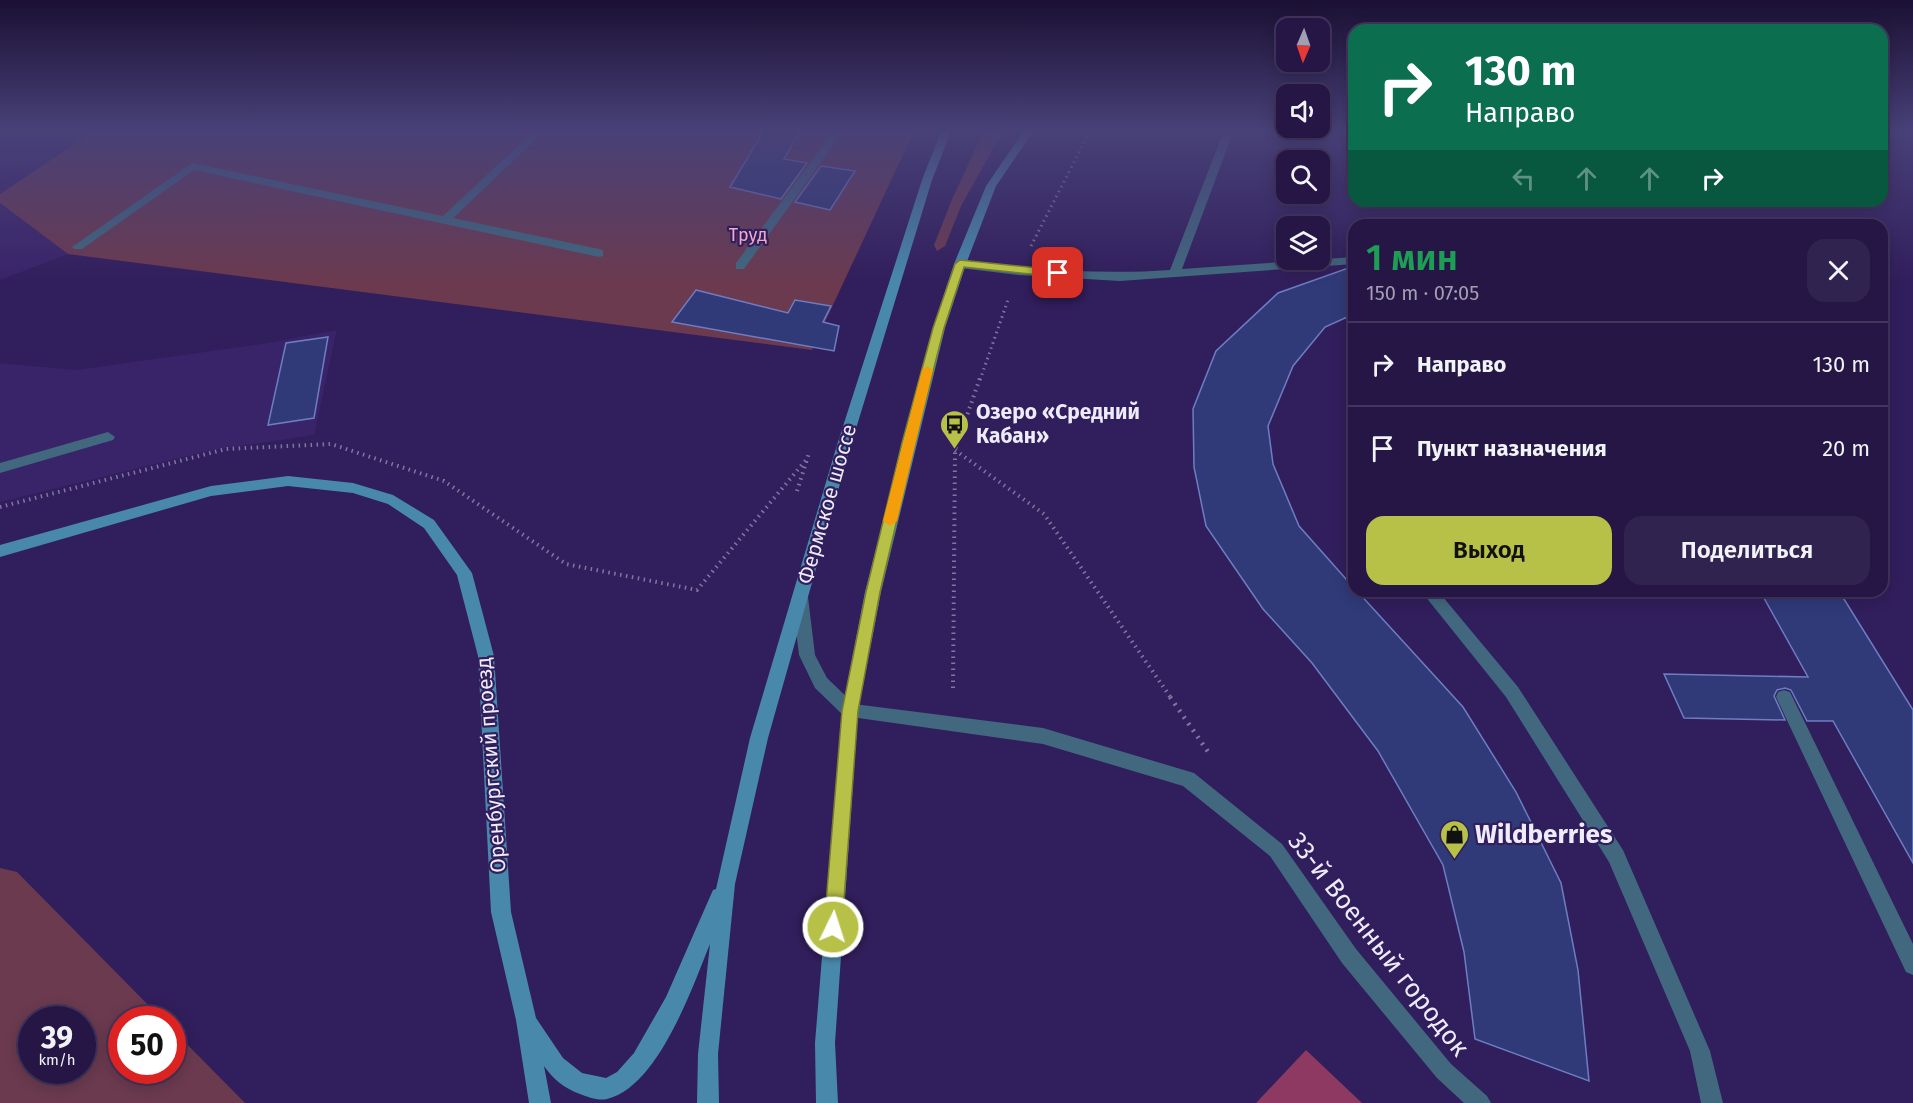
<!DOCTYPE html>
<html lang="ru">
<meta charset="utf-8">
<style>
body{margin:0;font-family:"Fira Sans",sans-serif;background:#312350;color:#f1f3f6;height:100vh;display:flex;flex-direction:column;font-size:22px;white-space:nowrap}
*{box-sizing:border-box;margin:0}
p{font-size:20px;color:#a39fb3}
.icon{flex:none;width:33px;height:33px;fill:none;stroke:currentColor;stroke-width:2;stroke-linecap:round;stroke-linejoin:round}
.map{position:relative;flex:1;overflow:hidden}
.sheet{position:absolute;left:1348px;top:219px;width:540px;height:378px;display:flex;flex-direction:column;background:#251645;border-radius:18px;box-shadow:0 3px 15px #0003,0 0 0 2px #42355e}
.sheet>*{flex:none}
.guide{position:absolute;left:1348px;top:24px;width:540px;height:183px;border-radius:18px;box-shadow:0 3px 15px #0003,0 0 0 2px #42355e;background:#0b6e4f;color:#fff;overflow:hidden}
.needle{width:39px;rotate:182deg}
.tools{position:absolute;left:1276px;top:18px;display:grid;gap:12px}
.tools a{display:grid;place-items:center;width:54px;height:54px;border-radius:12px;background:#251645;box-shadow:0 3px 15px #0003,0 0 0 2px #42355e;font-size:30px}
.speed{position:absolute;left:18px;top:1006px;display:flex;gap:12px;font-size:30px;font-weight:700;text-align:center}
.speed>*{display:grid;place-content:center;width:78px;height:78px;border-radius:50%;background:#251645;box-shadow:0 3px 15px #0003,0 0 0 2px #42355e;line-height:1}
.speed small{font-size:15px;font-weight:400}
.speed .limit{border:9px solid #d22;background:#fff;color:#111}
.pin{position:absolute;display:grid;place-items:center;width:51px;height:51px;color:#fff;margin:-26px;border-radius:12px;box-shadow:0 3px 9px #0006}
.me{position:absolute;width:66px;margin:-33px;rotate:4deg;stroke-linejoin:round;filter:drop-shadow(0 0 4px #0008)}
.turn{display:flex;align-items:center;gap:21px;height:126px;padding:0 18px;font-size:27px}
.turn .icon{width:78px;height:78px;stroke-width:2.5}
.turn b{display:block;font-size:42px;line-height:51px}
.lanes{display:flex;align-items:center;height:57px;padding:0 18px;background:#0003;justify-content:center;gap:30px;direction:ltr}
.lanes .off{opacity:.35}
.round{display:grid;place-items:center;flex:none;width:63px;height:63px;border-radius:18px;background:#312350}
.summary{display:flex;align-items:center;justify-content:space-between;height:102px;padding:0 18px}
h1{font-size:36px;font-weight:600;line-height:45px;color:#1e9e55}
.button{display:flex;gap:12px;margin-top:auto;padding:12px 18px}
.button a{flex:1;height:69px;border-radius:18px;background:#b8c147;color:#111;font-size:24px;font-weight:600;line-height:69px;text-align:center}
.button a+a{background:#312350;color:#f1f3f6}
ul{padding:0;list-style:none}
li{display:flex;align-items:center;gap:18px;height:84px;padding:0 18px;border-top:2px solid #42355e}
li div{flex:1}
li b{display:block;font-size:22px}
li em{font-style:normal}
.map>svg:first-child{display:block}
.built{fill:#392369}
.green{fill:#6b3a4f;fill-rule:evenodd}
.forest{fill:#8e3962}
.building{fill:#303a78;stroke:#6e7dc2;stroke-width:1.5}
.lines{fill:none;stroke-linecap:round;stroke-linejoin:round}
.path-far2{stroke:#8276a0;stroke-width:3;stroke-dasharray:1.5 4;stroke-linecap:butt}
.path-far1{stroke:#8276a0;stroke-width:4;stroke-dasharray:1.5 4.5;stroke-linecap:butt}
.path{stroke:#8276a0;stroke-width:4.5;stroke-dasharray:2 6;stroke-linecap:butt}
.lane{fill:#41687e;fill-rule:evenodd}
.street{fill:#41687e;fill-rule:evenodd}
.secondary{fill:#4889ab;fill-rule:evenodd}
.route{fill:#b8c147;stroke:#787d2e;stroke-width:1.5}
.slow{fill:#f59e0b}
.labels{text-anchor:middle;stroke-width:4.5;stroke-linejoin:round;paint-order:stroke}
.far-park-label{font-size:18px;fill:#f2aac7;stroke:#311e5c}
.poi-label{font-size:21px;font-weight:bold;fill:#eeebfb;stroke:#311e5c;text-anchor:start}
.street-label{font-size:21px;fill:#eeebfb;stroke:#311e5c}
.near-poi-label{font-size:26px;font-weight:bold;fill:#eeebfb;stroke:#311e5c;text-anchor:start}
.near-street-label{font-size:26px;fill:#eeebfb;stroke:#311e5c}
</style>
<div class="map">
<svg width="1913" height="1103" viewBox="0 0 1913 1103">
<rect width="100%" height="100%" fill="#311e5c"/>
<path class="built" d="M 0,129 L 97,129 L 0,194 Z
M 0,203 L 68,254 L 0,280 Z
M 337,330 L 314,435 L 208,451 L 0,502 L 0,363 L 76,370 L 268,343 Z"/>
<path class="green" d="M 97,129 L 915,129 L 812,350 L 68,254 L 0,203 L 0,194 Z
M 985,129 L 1004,129 L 961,206 L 945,246 L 937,251 L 934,245 L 953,197 Z
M 0,868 L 17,872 L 163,1020 L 122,1020 L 122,1071 L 172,1071 L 173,1030 L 245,1103 L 0,1103 ZM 32,1020 L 82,1020 L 82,1071 L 32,1071 Z"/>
<path class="forest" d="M 1306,1050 L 1362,1103 L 1256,1103 Z"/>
<path class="building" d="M 765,129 L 801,129 L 784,159 L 807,163 L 781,199 L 730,187 Z
M 821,166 L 855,171 L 830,210 L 795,202 Z
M 1354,266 L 1354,314 L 1325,327 L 1293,366 L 1268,426 L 1273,464 L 1299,526 L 1354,588 L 1354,591 L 1357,591 L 1463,707 L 1516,792 L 1561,883 L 1578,970 L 1589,1081 L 1475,1039 L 1464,952 L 1443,865 L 1378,751 L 1312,663 L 1263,609 L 1206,526 L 1194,467 L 1193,409 L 1216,351 L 1278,293 Z
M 696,290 L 788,313 L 795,300 L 831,306 L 823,322 L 839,326 L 834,351 L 672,322 Z
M 328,337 L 314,418 L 268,425 L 286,343 Z
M 1760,591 L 1839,591 L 1913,710 L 1913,863 L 1833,721 L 1807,721 L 1791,690 L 1785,688 L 1777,690 L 1774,696 L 1785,720 L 1684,718 L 1664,674 L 1808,677 Z"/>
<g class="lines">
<path class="path-far2" d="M 1031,246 L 1091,129
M 980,380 L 1009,297"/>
<path class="path-far1" d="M 955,450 L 1044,514 L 1171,698
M 797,491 L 809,453
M 0,507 L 226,449 L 331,444 L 444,481 L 566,564 L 697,590 L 806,460
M 953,688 L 955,450 L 980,378"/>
<path class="path" d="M 1170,697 L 1211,756"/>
<path class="lane" d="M 536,129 L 547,129 L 453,218 L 599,249 L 603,250 L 603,256 L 599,257 L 194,170 L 82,249 L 74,249 L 72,247 L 192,163 L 443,216 Z
M 835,129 L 845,129 L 744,269 L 736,269 L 736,263 Z
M 1226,135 L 1231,138 L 1182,269 L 1354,257 L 1354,264 L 1120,281 L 1018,275 L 960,268 L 954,264 L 960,260 C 1030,269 1099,275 1170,270 L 1221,138 Z
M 108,432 L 115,437 L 113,440 L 0,473 L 0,463 Z
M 1421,591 L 1438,591 L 1518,687 L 1623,850 L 1710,1051 L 1723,1103 L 1701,1103 L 1690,1051 L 1609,862 L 1506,697 Z
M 1784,690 L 1790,692 L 1913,944 L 1913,975 L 1906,972 L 1776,697 L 1778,692 Z"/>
<path class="street" d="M 800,591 L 805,593 L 808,597 L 815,655 L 827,678 L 854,704 L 1043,728 L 1194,773 L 1282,844 L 1356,949 L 1451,1064 L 1487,1096 L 1491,1103 L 1464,1103 L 1437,1078 L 1342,963 L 1270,856 L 1183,786 L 1043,744 L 844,716 L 815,688 L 799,655 L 792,597 L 795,593 Z"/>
<path class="secondary" d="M 942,129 L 952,129 L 932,180 L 851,445 L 768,738 L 735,884 L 718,1054 L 719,1103 L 697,1103 L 698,1054 L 710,944 C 692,988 658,1087 607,1099 C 598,1101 588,1097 580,1094 C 564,1088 554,1080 544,1066 L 551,1103 L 529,1103 L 516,1020 L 491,912 L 478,656 L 457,575 L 424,528 L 388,504 L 353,493 L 288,486 L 211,496 L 0,557 L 0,545 L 211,486 L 288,476 L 353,483 L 393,495 L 434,520 L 472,573 L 494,656 L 511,912 L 536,1018 L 563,1058 L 582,1073 L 606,1078 L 617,1072 L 634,1053 L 666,997 L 713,890 L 716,889 L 750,738 L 837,445 L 922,180 Z
M 1025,129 L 1035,129 L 996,186 L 966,264 L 945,328 L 881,592 L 858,711 L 835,1043 L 838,1103 L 816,1103 L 815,1043 L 842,711 L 865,592 L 933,328 L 954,264 L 986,186 Z"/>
</g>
<linearGradient id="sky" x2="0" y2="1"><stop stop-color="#1b1033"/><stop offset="0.46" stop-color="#484178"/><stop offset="1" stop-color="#484178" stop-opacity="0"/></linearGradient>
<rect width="1913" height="283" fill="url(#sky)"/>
<path class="route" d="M 960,260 L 1058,270 L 1064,273 L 1058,277 L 964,267 L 944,328 L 915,443 L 880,592 L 858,711 L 842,927 L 839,933 L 833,936 L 827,933 L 824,927 L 842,711 L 866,592 L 902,443 L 933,328 L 955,264 Z"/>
<path class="slow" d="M 927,366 L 933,370 L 897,521 L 890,526 L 883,521 L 922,370 Z"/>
<defs>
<symbol id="bus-pin" viewBox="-11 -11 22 30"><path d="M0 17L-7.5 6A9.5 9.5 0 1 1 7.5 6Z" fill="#b8c147" stroke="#311e5c"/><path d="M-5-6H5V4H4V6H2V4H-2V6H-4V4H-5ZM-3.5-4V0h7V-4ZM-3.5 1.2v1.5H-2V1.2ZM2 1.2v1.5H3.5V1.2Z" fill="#111"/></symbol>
<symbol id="shop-pin" viewBox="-11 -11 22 30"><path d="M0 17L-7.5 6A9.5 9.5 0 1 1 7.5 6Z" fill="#b8c147" stroke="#311e5c"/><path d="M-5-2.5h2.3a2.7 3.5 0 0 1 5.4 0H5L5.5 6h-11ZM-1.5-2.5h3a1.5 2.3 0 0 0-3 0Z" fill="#111"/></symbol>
</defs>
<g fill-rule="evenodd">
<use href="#bus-pin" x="938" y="408" width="33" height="45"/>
<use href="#shop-pin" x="1438" y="818" width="33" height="45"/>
</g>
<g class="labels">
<g class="far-park-label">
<text x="748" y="241">Труд</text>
</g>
<g class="poi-label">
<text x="976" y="419">Озеро «Средний<tspan x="976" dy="24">Кабан»</tspan></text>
</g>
<g class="street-label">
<text transform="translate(827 504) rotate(-74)" y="7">Фермское шоссе</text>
<text transform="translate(491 765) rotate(-94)" y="7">Оренбургский проезд</text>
</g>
<g class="near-poi-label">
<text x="1475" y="843">Wildberries</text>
</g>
<g class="near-street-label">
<text transform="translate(1379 944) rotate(52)" y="9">33-й Военный городок</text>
</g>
</g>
</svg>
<div class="tools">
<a><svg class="needle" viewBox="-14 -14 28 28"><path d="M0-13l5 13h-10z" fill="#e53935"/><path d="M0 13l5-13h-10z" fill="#a39fb3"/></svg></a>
<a><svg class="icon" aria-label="sound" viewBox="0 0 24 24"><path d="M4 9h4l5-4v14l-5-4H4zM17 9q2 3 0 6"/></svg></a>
<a><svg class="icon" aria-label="search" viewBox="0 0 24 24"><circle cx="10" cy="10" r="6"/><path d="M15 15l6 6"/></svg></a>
<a><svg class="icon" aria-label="layers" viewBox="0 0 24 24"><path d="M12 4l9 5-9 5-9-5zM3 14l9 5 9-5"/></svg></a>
</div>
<div class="speed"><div>39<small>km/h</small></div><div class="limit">50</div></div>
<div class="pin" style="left:1058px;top:273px;background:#d93025"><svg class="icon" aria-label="arrive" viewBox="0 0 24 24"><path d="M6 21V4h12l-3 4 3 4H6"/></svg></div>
<svg class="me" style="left:833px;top:927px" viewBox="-20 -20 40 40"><circle r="17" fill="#b8c147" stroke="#fff" stroke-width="3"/><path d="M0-11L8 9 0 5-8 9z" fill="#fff"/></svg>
<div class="guide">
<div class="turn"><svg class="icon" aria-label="right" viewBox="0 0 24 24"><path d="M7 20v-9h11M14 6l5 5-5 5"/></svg><div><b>130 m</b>Направо</div></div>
<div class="lanes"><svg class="icon off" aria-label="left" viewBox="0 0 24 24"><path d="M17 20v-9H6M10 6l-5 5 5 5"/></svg><svg class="icon off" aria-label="ahead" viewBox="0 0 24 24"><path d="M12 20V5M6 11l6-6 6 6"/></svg><svg class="icon off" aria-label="ahead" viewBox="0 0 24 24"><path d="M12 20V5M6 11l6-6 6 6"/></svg><svg class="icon" aria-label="right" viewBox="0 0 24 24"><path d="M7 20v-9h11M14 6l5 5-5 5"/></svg></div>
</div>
<section class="sheet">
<div class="summary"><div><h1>1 мин</h1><p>150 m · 07:05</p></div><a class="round"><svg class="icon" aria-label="close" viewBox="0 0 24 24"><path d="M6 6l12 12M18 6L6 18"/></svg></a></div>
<ul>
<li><svg class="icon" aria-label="right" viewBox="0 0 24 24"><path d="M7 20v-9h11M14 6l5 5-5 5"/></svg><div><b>Направо</b></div><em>130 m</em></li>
<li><svg class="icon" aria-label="arrive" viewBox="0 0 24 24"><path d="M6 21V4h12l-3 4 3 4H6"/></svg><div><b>Пункт назначения</b></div><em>20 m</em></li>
</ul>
<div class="button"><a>Выход</a><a>Поделиться</a></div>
</section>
</div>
